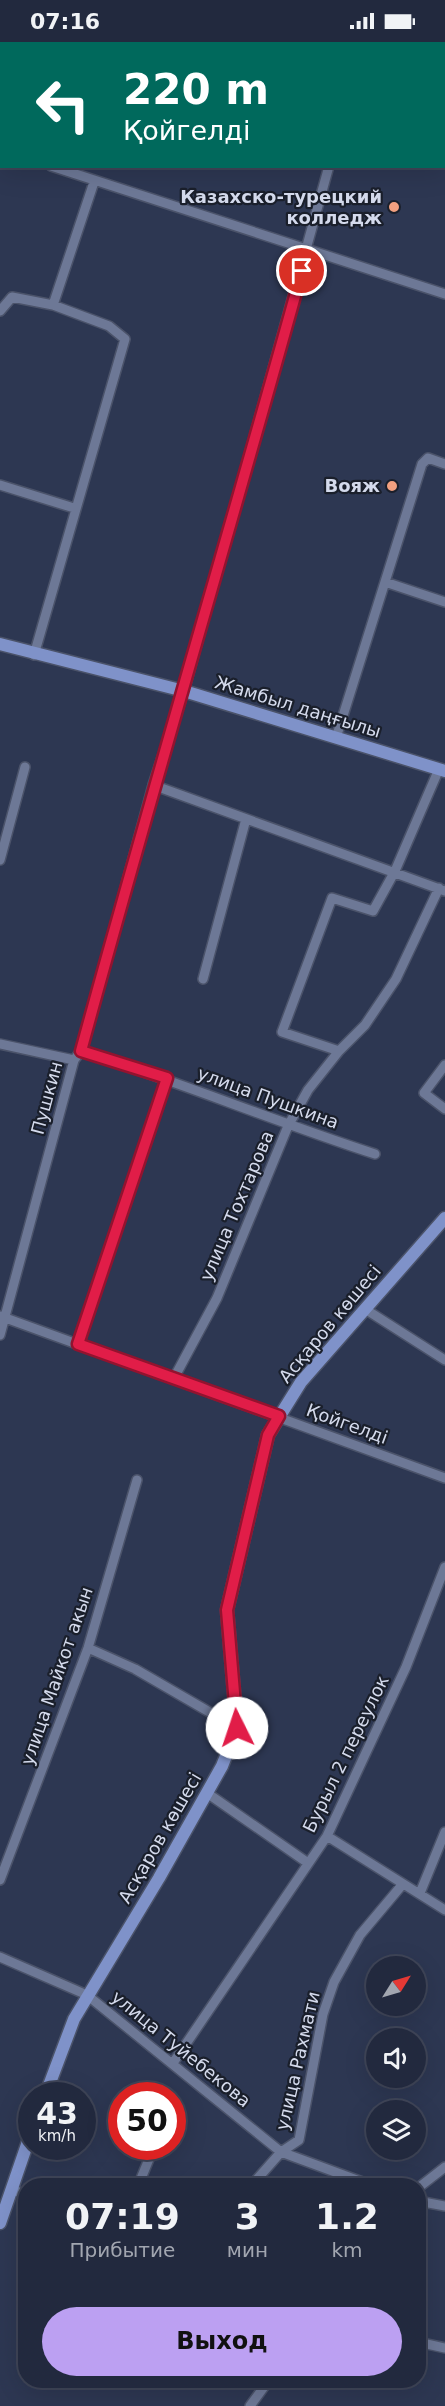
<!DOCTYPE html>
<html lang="ru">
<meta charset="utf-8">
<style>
body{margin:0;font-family:"DejaVu Sans",sans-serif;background:#2a3145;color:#f1f3f6;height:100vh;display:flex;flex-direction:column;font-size:22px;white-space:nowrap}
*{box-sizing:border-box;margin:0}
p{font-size:20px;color:#a2a6b0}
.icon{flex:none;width:33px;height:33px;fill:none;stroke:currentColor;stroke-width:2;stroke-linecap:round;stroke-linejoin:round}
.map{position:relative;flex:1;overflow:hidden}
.panel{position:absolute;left:18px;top:2136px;width:408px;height:210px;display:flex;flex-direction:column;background:#22293e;border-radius:24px;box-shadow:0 6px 24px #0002,0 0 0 2px #3f4558}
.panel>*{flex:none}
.top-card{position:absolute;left:0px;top:0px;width:446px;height:126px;box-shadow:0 6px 24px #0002,0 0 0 2px #3f4558;background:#00695c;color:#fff;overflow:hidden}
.needle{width:39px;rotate:53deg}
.fabs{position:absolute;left:366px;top:1914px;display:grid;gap:12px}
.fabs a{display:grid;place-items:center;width:60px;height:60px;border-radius:50%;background:#22293e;box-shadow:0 6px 24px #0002,0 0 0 2px #3f4558;font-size:30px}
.speed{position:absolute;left:18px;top:2040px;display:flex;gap:12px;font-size:30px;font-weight:700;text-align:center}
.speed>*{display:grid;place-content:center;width:78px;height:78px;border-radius:50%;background:#22293e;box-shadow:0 6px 24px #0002,0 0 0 2px #3f4558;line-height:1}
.speed small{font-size:15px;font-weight:400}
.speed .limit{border:9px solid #d22;background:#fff;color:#111}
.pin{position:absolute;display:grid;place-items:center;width:51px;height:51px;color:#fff;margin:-26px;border:3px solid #fff;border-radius:50%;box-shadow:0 2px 6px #0007}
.me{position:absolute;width:66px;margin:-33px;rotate:356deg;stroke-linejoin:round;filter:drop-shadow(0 0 4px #0008)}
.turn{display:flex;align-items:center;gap:21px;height:126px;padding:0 24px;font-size:27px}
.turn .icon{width:78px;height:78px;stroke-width:2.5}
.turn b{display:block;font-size:42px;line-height:51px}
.eta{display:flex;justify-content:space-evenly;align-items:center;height:102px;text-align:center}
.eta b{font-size:36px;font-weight:700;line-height:42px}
.cta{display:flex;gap:12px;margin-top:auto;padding:12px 24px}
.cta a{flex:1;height:69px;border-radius:36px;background:#bca0f2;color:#111;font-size:24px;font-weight:700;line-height:69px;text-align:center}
.status{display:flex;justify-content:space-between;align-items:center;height:42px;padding:0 30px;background:#22293e;direction:ltr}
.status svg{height:16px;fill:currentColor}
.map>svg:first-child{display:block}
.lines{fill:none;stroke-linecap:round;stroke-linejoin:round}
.minor-casing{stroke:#4b536a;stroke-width:12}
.major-casing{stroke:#4b536a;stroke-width:15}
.minor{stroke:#6d7896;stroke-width:9}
.major{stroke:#7f92c9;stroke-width:12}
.route-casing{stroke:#92132f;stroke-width:15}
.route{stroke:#e11d48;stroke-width:10}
.poi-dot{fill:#f2a080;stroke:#1a1f2b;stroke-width:2}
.labels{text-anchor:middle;stroke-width:4.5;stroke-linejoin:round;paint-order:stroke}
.poi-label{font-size:18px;font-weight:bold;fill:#d4daec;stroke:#1a1f2b;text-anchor:end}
.street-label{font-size:18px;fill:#d4daec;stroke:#1a1f2b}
</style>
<div class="status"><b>07:16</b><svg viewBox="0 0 49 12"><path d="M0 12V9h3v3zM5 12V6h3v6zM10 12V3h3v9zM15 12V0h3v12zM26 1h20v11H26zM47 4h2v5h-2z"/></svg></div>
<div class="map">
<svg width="445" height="2364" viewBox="0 0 445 2364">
<rect width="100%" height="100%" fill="#2d3752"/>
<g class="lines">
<defs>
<path id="minor" d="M 364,2 L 364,0
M 0,106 L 2,107
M 51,124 L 445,252
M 0,269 L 12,255 L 53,263 L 94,140
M 0,443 L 74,466
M 385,540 L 445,560
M 34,613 L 125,297 L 109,284 L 53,263
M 336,696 L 422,422 L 428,416 L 445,422
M 153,743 L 445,849
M 0,818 L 25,725
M 203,937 L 246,777
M 0,1002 L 74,1018
M 81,1009 C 180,1040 276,1080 375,1112
M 339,1009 L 282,990 L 332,856 L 373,869 L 395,829 L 439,727
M 445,1023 L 424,1051 L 445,1067
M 365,1267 L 445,1318
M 0,1274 L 445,1436
M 0,1293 L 74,1018 L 81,1009 L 153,743 L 184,649 L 329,124
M 78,1302 L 167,1036
M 174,1336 L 217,1256 L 288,1084 L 308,1048 L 339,1009 L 365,983 L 396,937 L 439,846
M 88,1606 L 135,1627 L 237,1686
M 207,1751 L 308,1821
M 327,1794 L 445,1868
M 0,1838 L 88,1606 L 137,1438
M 420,1851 L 445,1790
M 0,1915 L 87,1953 L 281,2110 L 373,2144
M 173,2021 L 327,1794 L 406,1625 L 445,1525
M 138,2144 L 149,2117
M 251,2144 L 281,2110 L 299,2098 L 323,1972 L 334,1940 L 360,1893 L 402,1843
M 418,2146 L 445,2125
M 11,2147 L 26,2153
M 418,2159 L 445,2164
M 418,2300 L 445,2306
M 250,2364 L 269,2338"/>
<path id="major" d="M 0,602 L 184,649 L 445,729
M 45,2054 L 74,1977 L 159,1836 L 222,1724 L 237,1686 L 227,1568 L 268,1393 L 301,1340 L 445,1176
M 0,2181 L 32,2088"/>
</defs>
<use href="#minor" class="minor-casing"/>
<use href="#major" class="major-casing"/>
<use href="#minor" class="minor"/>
<use href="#major" class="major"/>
</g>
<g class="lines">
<defs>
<path id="route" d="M 237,1686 L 227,1568 L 268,1393 L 279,1374 L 78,1302 L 167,1036 L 81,1009 C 152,748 230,489 302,229"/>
</defs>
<use href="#route" class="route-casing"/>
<use href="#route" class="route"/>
</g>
<g class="poi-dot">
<circle cx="394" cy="165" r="6"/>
<circle cx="392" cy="444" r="6"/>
</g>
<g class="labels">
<g class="poi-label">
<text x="382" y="161">Казахско-турецкий<tspan x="382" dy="21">колледж</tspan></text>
<text x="380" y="450">Вояж</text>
</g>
<g class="street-label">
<text transform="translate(298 665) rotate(17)" y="6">Жамбыл даңғылы</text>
<text transform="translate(47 1056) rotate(-75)" y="6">Пушкин</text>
<text transform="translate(268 1056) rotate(20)" y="6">улица Пушкина</text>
<text transform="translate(237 1164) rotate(-67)" y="6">улица Тохтарова</text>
<text transform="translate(330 1282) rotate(-50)" y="6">Асқаров көшесі</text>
<text transform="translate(347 1382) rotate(20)" y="6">Қойгелді</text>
<text transform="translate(57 1634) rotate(-71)" y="6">улица Майкот акын</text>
<text transform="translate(346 1712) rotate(-64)" y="6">Бурыл 2 переулок</text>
<text transform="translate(160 1796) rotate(-60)" y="6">Асқаров көшесі</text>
<text transform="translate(181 2007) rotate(39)" y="6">улица Туйебекова</text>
<text transform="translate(298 2019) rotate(-77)" y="6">улица Рахмати</text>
</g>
</g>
</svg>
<div class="fabs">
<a><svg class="needle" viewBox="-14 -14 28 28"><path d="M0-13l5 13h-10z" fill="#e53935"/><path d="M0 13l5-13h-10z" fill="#a2a6b0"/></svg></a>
<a><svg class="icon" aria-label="sound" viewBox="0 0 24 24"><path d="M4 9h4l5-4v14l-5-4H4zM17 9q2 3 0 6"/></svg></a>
<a><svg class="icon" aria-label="layers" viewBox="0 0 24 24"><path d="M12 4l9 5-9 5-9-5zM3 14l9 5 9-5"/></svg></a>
</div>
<div class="speed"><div>43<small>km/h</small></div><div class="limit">50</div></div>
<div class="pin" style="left:302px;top:229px;background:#d93025"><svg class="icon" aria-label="arrive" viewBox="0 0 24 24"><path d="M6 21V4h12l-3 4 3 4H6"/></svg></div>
<svg class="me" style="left:237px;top:1686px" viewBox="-20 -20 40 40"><circle r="19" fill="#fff"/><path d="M0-13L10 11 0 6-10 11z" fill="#e11d48"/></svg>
<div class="top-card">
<div class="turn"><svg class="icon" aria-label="left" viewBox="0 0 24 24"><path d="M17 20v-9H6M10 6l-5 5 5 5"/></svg><div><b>220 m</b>Қойгелді</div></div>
</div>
<section class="panel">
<div class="eta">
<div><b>07:19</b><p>Прибытие</p></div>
<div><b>3</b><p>мин</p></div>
<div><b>1.2</b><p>km</p></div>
</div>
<div class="cta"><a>Выход</a></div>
</section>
</div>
